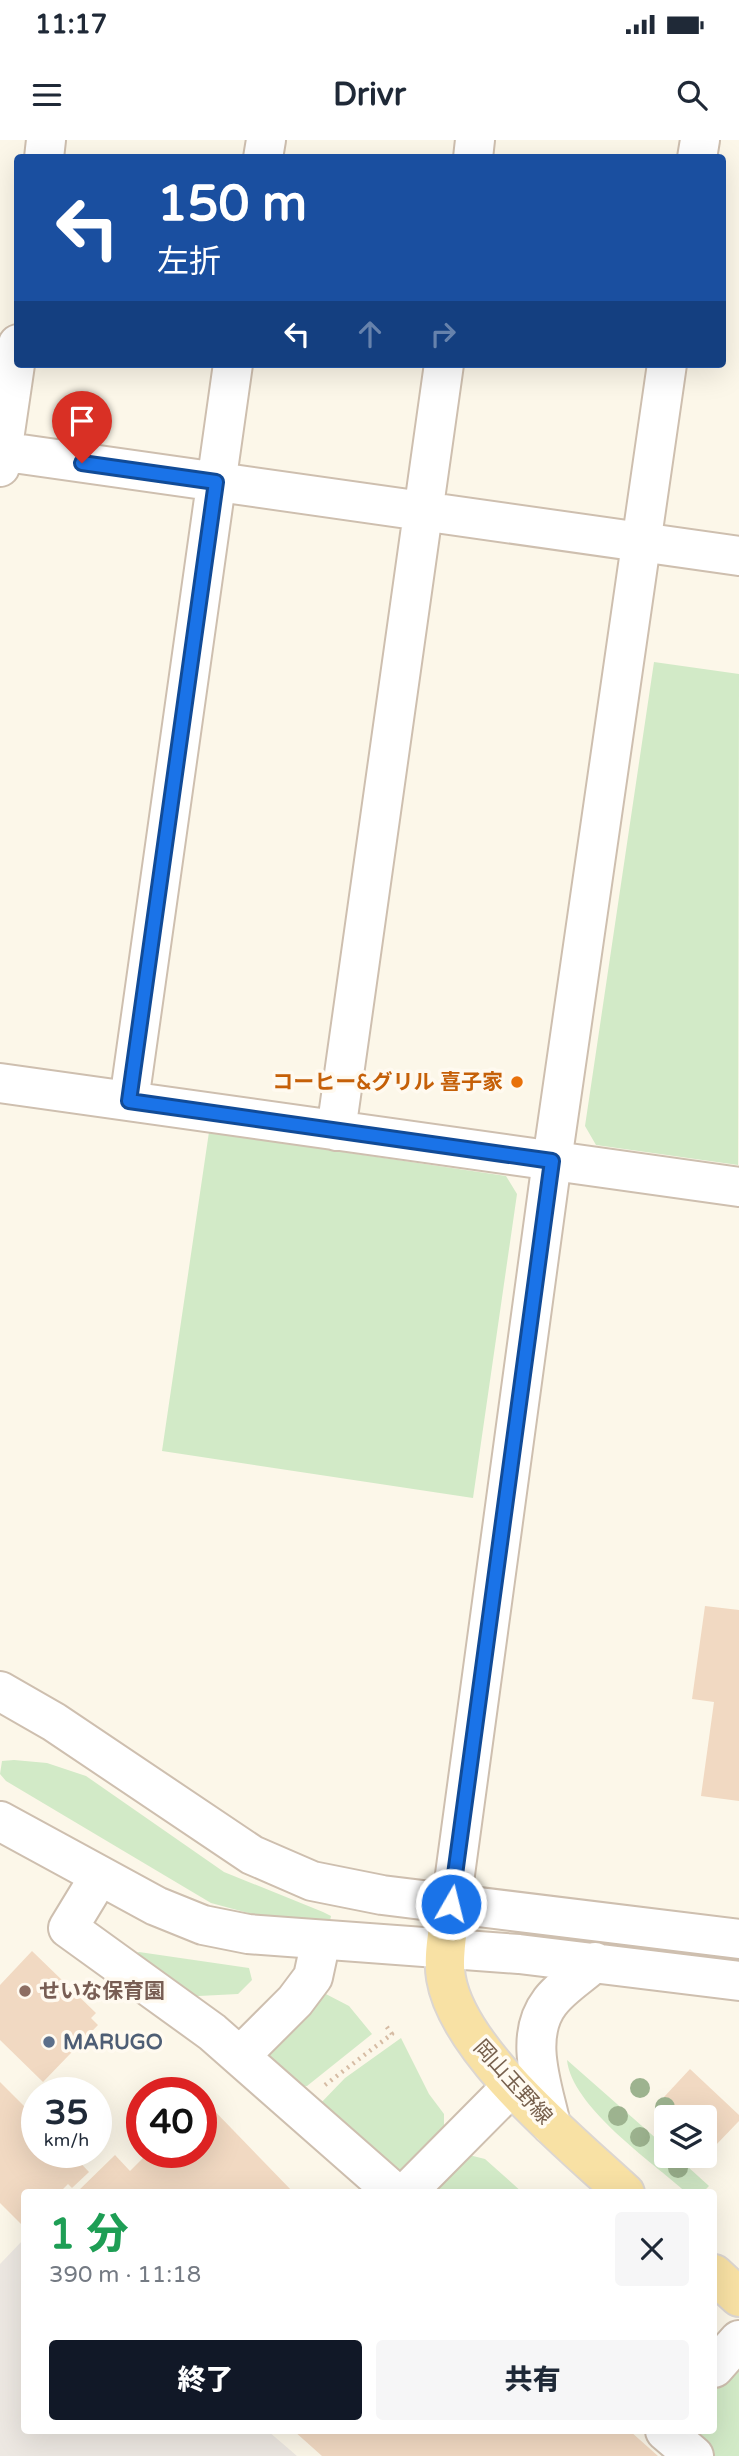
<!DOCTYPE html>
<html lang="ja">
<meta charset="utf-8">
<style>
body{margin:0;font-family:"Varela Round","Noto Sans JP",sans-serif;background:#f6f6f7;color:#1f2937;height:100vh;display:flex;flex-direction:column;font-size:26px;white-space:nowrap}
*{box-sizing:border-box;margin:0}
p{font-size:23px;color:#747a83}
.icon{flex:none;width:38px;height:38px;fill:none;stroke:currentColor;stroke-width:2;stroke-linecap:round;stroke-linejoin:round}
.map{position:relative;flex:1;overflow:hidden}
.sheet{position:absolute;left:21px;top:2049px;width:696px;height:245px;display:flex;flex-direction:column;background:#fff;border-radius:7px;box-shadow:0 7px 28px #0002}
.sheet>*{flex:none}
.hud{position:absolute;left:14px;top:14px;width:712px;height:214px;border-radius:7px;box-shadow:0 7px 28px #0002;background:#1a4fa0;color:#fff;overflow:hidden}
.fabs{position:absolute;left:654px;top:1965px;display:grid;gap:14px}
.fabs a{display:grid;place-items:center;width:63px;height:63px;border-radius:7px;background:#fff;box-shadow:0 7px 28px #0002;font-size:35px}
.speed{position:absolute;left:21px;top:1937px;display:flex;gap:14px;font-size:35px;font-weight:700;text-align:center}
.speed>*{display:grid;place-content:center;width:91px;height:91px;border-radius:50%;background:#fff;box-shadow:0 7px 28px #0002;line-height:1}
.speed small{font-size:18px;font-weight:400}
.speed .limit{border:10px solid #d22;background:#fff;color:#111}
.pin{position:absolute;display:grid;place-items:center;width:60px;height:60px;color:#fff;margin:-72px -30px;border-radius:50% 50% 50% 0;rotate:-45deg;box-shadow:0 0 7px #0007}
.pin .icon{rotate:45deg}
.me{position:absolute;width:77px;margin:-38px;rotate:8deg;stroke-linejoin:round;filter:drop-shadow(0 0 5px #0008)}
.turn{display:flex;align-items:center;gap:24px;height:147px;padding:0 28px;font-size:32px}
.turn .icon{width:91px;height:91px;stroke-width:2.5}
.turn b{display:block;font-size:49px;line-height:60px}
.lanes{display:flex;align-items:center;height:66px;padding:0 28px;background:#0003;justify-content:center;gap:35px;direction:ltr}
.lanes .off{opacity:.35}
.round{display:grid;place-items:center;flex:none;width:74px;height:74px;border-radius:7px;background:#f6f6f7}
.head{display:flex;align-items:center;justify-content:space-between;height:119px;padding:0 28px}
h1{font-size:42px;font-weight:800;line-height:52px;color:#1e9e55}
.button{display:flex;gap:14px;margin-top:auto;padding:14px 28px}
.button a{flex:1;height:80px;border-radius:7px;background:#111827;color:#fff;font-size:28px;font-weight:800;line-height:80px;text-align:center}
.button a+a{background:#f6f6f7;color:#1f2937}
.status{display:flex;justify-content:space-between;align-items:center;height:49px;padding:0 35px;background:#fff;direction:ltr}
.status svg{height:19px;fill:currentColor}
header{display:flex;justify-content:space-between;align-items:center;height:91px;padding:0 28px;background:#fff;font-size:32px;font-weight:800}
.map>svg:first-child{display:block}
.industrial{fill:#ede8e2}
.green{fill:#d2eac7}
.building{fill:#f1d9c2}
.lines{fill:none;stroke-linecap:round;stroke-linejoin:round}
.minor-casing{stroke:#cebfaf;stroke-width:42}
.tertiary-casing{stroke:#cebfaf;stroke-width:42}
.primary-casing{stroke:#dcd6d1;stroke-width:42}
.path{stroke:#d6bca4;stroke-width:4.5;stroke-dasharray:2 5;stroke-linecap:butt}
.minor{stroke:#fff;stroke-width:38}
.tertiary{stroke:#fff;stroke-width:38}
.primary{stroke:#f8e1a4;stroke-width:38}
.tree{fill:#9db38f}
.route-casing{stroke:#114b97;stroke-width:18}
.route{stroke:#1a73e8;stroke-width:12}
.food-dot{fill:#e8710a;stroke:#fffaf0;stroke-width:2.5}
.education-dot{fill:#8d6e63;stroke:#fffaf0;stroke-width:2.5}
.service-dot{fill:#5c6f8a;stroke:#fffaf0;stroke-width:2.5}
.labels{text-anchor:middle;stroke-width:7;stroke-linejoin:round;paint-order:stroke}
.food-label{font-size:21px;font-weight:bold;fill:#c56008;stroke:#fffaf0;text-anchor:end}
.education-label{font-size:21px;font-weight:bold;fill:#785e54;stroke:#fffaf0;text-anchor:start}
.service-label{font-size:21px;font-weight:bold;fill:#4e5e75;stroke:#fffaf0;text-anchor:start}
.street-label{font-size:21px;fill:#77604d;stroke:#fffaf0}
</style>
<div class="status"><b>11:17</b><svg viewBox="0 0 49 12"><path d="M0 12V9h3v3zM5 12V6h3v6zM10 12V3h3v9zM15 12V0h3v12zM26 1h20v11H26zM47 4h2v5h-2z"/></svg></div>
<header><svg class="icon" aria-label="menu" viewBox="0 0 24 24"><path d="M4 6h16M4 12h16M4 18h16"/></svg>Drivr<svg class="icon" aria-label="search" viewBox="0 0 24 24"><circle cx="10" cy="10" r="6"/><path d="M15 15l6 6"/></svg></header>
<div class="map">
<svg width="739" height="2316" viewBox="0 0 739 2316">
<rect width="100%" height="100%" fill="#fcf7e9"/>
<path class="industrial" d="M 24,2099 L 24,2291 L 268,2291 L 297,2316 L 0,2316 L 0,2124 Z"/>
<path class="green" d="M 654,522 L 739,534 L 738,1025 L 596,1005 L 585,986 Z
M 209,992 L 506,1036 L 517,1054 L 473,1358 L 162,1311 Z
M 14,1620 L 47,1623 L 86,1636 L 224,1732 L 323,1772 L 331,1776 L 330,1781 L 252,1774 L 211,1763 L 6,1641 L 0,1634 L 2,1621 Z
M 139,1812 L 249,1828 L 252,1840 L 238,1854 L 179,1857 L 132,1815 Z
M 322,1852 L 349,1866 L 372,1894 L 307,1946 L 294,1948 L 266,1923 L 266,1911 Z
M 401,1898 L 429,1954 L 444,1974 L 444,1985 L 441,1997 L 398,2042 L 317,1967 L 345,1938 Z
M 567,1920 L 667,2008 L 667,2016 L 676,2016 L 709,2046 L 702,2053 L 687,2053 C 651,2021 572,1967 567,1920 Z
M 465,2014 L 485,2019 L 523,2053 L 422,2053 Z
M 736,2230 L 739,2231 L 739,2316 L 711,2316 L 682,2291 L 714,2291 L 714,2246 Z"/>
<path class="building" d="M 705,1466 L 739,1470 L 739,1661 L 701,1656 L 714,1562 L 692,1559 Z
M 32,1811 L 96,1873 L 91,1878 L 98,1885 L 43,1942 L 0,1900 L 0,1845 Z
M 690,1929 L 739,1975 L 739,1981 L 715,2006 L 705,1996 L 705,1978 L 686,1978 L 664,1957 Z
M 0,1942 L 37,1979 L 37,2012 L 70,2012 L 89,2032 L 72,2048 L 68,2044 L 59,2053 L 24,2053 L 24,2087 L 0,2063 Z
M 203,1959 L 294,2053 L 76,2053 L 115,2015 L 130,2031 L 149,2012 L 201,2012 Z
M 294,2291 L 630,2291 L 658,2316 L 322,2316 Z"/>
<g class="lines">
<defs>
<path id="minor" d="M 44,18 L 46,0
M 263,18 L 266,0
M 473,18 L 475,0
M 0,311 L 739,416
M 0,327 L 18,204
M 0,943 L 739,1047
M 129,961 L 233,224
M 336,991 L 444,224
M 99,1737 L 68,1788 L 212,1892 L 395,2053
M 240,1916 L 295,1861 L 313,1837 L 321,1800
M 406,2053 L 513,1945
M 714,2228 L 739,2200
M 665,2291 L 694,2316"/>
<path id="tertiary" d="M 697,18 L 700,0
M 0,1551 L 54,1582 L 252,1715 L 312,1741 L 382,1755 L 739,1799
M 0,1681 L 156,1766 L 203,1785 L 248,1794 L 519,1814 L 739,1841
M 451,1764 L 552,1021 L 667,224
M 551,1985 C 543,1947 523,1897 550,1862 C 561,1847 581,1835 595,1822"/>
<path id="primary" d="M 451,1764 C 449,1787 442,1815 446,1838 C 458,1911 571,2003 625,2053
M 714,2134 L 739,2157"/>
</defs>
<use href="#minor" class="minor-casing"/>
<use href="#tertiary" class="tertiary-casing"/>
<use href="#primary" class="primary-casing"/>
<path class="path" d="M 325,1945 L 392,1894 L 384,1883"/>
<use href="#minor" class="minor"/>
<use href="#tertiary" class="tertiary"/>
<use href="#primary" class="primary"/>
</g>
<g class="tree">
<circle cx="640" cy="1948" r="10"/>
<circle cx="665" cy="1967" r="10"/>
<circle cx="618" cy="1976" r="10"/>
<circle cx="640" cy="1997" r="10"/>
<circle cx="678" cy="2028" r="10"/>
</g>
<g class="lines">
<defs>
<path id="route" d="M 82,323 L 216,342 L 129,961 L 552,1021 L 451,1764"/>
</defs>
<use href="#route" class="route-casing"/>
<use href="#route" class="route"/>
</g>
<circle class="food-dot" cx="517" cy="942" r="7"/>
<circle class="education-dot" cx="25" cy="1851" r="7"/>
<circle class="service-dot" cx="49" cy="1902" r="7"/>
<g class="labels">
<g class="food-label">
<text x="503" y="949">コーヒー&amp;グリル 喜子家</text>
</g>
<g class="education-label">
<text x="39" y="1858">せいな保育園</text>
</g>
<g class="service-label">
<text x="63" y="1909">MARUGO</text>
</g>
<g class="street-label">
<text transform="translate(513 1942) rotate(48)" y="7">岡山玉野線</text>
</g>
</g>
</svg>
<div class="fabs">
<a><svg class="icon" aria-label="layers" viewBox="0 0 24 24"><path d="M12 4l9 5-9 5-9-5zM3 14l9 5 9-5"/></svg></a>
</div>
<div class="speed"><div>35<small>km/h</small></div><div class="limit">40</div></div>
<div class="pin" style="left:82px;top:323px;background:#d93025"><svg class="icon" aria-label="arrive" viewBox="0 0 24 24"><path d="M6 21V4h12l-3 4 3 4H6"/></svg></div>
<svg class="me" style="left:451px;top:1764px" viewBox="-20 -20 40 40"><circle r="17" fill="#1a73e8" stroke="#fff" stroke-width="3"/><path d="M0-11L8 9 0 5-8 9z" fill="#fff"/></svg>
<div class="hud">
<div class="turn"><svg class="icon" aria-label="left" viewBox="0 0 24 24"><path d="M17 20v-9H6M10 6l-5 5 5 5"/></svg><div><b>150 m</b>左折</div></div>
<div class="lanes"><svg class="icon" aria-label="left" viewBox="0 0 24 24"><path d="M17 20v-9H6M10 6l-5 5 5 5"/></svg><svg class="icon off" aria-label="ahead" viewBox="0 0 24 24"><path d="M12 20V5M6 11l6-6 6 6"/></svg><svg class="icon off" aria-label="right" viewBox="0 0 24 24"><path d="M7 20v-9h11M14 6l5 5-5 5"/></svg></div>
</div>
<section class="sheet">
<div class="head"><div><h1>1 分</h1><p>390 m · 11:18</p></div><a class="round"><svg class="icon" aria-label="close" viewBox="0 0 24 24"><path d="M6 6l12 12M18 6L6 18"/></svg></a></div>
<div class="button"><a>終了</a><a>共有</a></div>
</section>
</div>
